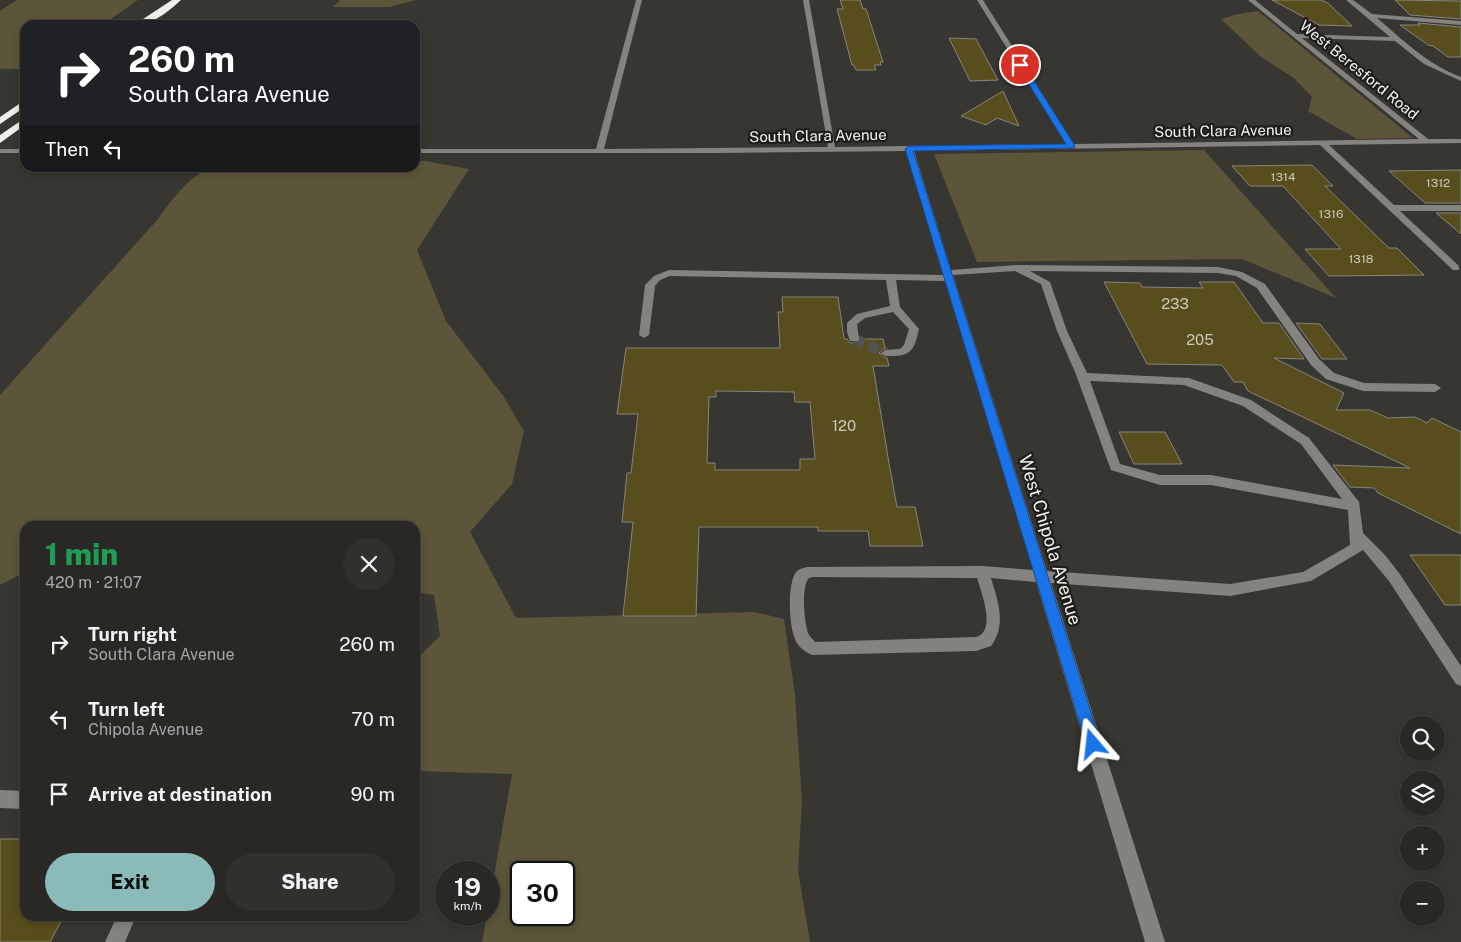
<!DOCTYPE html>
<meta charset="utf-8">
<style>
body{margin:0;font-family:"Public Sans",sans-serif;background:#31302d;color:#f1f3f6;height:100vh;display:flex;flex-direction:column;font-size:19px;white-space:nowrap}
*{box-sizing:border-box;margin:0}
p{font-size:16px;color:#a5a6a7}
.icon{flex:none;width:28px;height:28px;fill:none;stroke:currentColor;stroke-width:2;stroke-linecap:round;stroke-linejoin:round}
.map{position:relative;flex:1;overflow:hidden}
.side{position:absolute;left:20px;top:521px;width:400px;height:400px;display:flex;flex-direction:column;background:#292825;border-radius:15px;box-shadow:0 2px 8px #0003,0 0 0 1px #454442}
.side>*{flex:none}
.banner{position:absolute;left:20px;top:20px;width:400px;height:152px;border-radius:15px;box-shadow:0 2px 8px #0003,0 0 0 1px #454442;background:#202124;color:#fff;overflow:hidden}
.tools{position:absolute;left:1400px;top:716px;display:grid;gap:10px}
.tools a{display:grid;place-items:center;width:45px;height:45px;border-radius:50%;background:#292825;box-shadow:0 2px 8px #0003,0 0 0 1px #454442;font-size:25px}
.speed{position:absolute;left:435px;top:861px;display:flex;gap:10px;font-size:25px;font-weight:700;text-align:center}
.speed>*{display:grid;place-content:center;width:65px;height:65px;border-radius:50%;background:#292825;box-shadow:0 2px 8px #0003,0 0 0 1px #454442;line-height:1}
.speed small{font-size:12px;font-weight:400}
.speed .limit{border:2px solid #111;border-radius:8px;background:#fff;color:#111}
.pin{position:absolute;display:grid;place-items:center;width:42px;height:42px;color:#fff;margin:-21px;border:2px solid #fff;border-radius:50%;box-shadow:0 1px 5px #0007}
.me{position:absolute;width:55px;margin:-28px;rotate:343deg;stroke-linejoin:round;filter:drop-shadow(0 0 4px #0008)}
.turn{display:flex;align-items:center;gap:18px;height:105px;padding:0 25px;font-size:22px}
.turn .icon{width:65px;height:65px;stroke-width:2.5}
.turn b{display:block;font-size:35px;line-height:42px}
.then{display:flex;align-items:center;height:48px;padding:0 25px;background:#0003;gap:10px;font-size:19px}
.round{display:grid;place-items:center;flex:none;width:52px;height:52px;border-radius:26px;background:#31302d}
.overview{display:flex;align-items:center;justify-content:space-between;height:85px;padding:0 25px}
h1{font-size:30px;font-weight:800;line-height:38px;color:#1e9e55}
.primary-button{display:flex;gap:10px;margin-top:auto;padding:10px 25px}
.primary-button a{flex:1;height:58px;border-radius:30px;background:#8bbbb9;color:#111;font-size:20px;font-weight:800;line-height:58px;text-align:center}
.primary-button a+a{background:#31302d;color:#f1f3f6}
ul{padding:0;list-style:none}
li{display:flex;align-items:center;gap:15px;height:75px;padding:0 25px}
li div{flex:1}
li b{display:block;font-size:19px}
li em{font-style:normal}
.map>svg:first-child{display:block}
.green{fill:#5b5539;fill-rule:evenodd}
.building{fill:#574d1d;stroke:#86857f;fill-rule:evenodd}
.lines{fill:none;stroke-linecap:round;stroke-linejoin:round}
.minor-tunnel{stroke:#53524e;stroke-width:11;stroke-dasharray:11 5;stroke-linecap:butt}
.minor{fill:#848380;fill-rule:evenodd}
.highway{fill:#f0efe8;fill-rule:evenodd}
.route{fill:#1a73e8;stroke:#114b97}
.labels{text-anchor:middle;stroke-width:4.5;stroke-linejoin:round;paint-order:stroke}
.far-number-label{font-size:12px;fill:#cdcaba}
.far-street-label{font-size:15px;fill:#f4f3ef;stroke:#1e1d1b}
.number-label{font-size:15px;fill:#cdcaba}
.street-label{font-size:18px;fill:#f4f3ef;stroke:#1e1d1b}
</style>
<div class="map">
<svg width="1461" height="942" viewBox="0 0 1461 942">
<rect width="100%" height="100%" fill="#373631"/>
<path class="green" d="M 17,0 L 138,0 L 102,25 L 25,25 L 25,69 L 0,69 L 0,11 Z
M 340,0 L 417,0 L 389,7 L 333,7 Z
M 1258,11 L 1413,138 L 1357,139 L 1308,111 L 1312,97 L 1294,78 L 1261,57 L 1221,19 L 1238,14 Z
M 1204,150 L 1336,298 L 1242,259 L 977,262 L 934,154 Z
M 415,161 L 425,161 L 469,169 L 417,250 L 446,321 L 504,397 L 524,431 L 512,484 L 470,532 L 516,618 L 754,612 L 784,619 L 795,695 L 802,802 L 798,871 L 810,942 L 482,942 L 487,915 L 489,915 L 489,904 L 512,774 L 415,771 L 415,660 L 440,636 L 434,595 L 415,592 L 415,526 L 25,526 L 25,575 L 17,576 L 0,585 L 0,395 L 158,219 C 170,202 192,171 214,168 L 415,168 ZM 521,872 L 564,872 L 564,915 L 521,915 Z"/>
<path class="building" d="M 840,0 L 860,0 L 863,9 L 866,9 L 883,62 L 880,62 L 881,65 L 874,65 L 876,70 L 856,70 L 854,65 L 852,65 L 837,9 L 843,9 Z
M 1272,0 L 1321,0 L 1328,3 L 1352,26 L 1319,25 Z
M 1395,0 L 1461,1 L 1461,19 L 1410,15 Z
M 1418,23 L 1461,27 L 1461,57 L 1448,57 L 1433,46 L 1428,45 L 1400,25 L 1420,25 Z
M 949,38 L 976,39 L 998,80 L 970,81 Z
M 1003,91 L 1019,126 L 997,118 L 986,125 L 961,116 Z
M 1312,165 L 1333,186 L 1325,186 L 1389,248 L 1397,248 L 1424,275 L 1329,276 L 1305,249 L 1341,249 L 1283,186 L 1250,186 L 1232,166 Z
M 1461,170 L 1461,203 L 1425,203 L 1389,171 Z
M 1436,213 L 1461,213 L 1461,234 Z
M 1104,282 L 1140,283 L 1142,287 L 1203,288 L 1199,282 L 1234,282 L 1263,323 L 1279,323 L 1304,359 L 1274,358 L 1344,393 L 1336,410 L 1370,410 L 1388,418 L 1415,417 L 1427,423 L 1432,418 L 1461,432 L 1461,534 L 1378,493 L 1374,488 L 1350,487 L 1333,465 L 1410,468 L 1248,391 L 1243,382 L 1234,382 L 1222,365 L 1147,364 Z
M 782,297 L 838,297 L 844,339 L 847,339 L 850,343 L 858,343 L 861,339 L 883,339 L 885,348 L 879,353 L 887,358 L 889,366 L 873,366 L 890,469 L 897,507 L 915,507 L 923,546 L 870,546 L 868,531 L 818,531 L 818,527 L 699,527 L 696,616 L 623,616 L 633,522 L 622,522 L 627,473 L 631,473 L 638,414 L 617,414 L 626,348 L 780,348 L 778,312 L 783,312 ZM 716,391 L 794,392 L 795,402 L 810,402 L 815,459 L 800,459 L 800,470 L 715,470 L 715,463 L 707,463 L 709,397 L 716,397 Z
M 1296,323 L 1320,324 L 1347,359 L 1322,359 Z
M 1119,432 L 1165,432 L 1182,464 L 1134,464 Z
M 1410,555 L 1461,555 L 1461,605 L 1445,605 Z
M 0,839 L 25,839 L 25,916 L 64,916 L 50,942 L 0,942 Z"/>
<g class="lines">
<path class="minor-tunnel" d="M 854,339 L 886,353"/>
<path class="minor" d="M 636,0 L 642,0 L 604,149 L 828,147 L 803,0 L 809,0 L 835,147 L 1066,144 L 977,0 L 983,0 L 1074,144 L 1419,139 L 1248,0 L 1255,0 L 1297,34 L 1390,37 L 1346,0 L 1353,0 L 1372,14 L 1461,21 L 1461,25 L 1377,18 C 1404,41 1427,64 1461,77 L 1461,81 L 1424,64 L 1395,41 L 1302,38 L 1428,139 L 1461,139 L 1461,143 L 1329,145 L 1394,205 L 1461,205 L 1461,211 L 1400,211 L 1459,266 L 1459,270 L 1453,270 L 1320,145 L 914,151 L 951,270 L 1016,265 L 1218,267 L 1242,272 L 1265,284 L 1319,359 L 1334,373 L 1364,383 L 1435,384 L 1441,388 L 1435,392 L 1363,391 L 1326,379 L 1311,365 L 1257,288 L 1236,276 L 1218,273 L 1030,271 L 1050,282 L 1067,331 L 1087,373 L 1189,378 L 1251,400 L 1309,438 L 1359,502 L 1363,533 L 1385,555 L 1399,573 L 1461,666 L 1461,686 L 1456,684 L 1389,581 L 1363,550 L 1311,581 L 1230,596 L 1051,583 L 1165,942 L 1145,942 L 1036,582 L 991,578 C 998,602 1007,624 991,646 L 976,651 L 812,655 C 805,652 797,646 795,639 C 789,626 787,584 796,572 C 799,569 803,568 807,567 L 982,566 L 1033,570 L 945,281 L 896,280 L 900,307 L 919,329 C 915,345 914,355 895,356 C 889,356 885,357 881,353 L 886,350 L 900,349 L 904,345 L 909,329 L 893,312 L 865,318 L 857,324 L 859,339 L 858,341 L 850,341 L 847,332 L 847,323 L 857,314 L 890,306 L 886,280 L 670,276 L 660,280 L 655,286 L 649,335 L 644,338 L 639,335 L 645,285 L 654,276 L 669,270 L 943,275 L 906,151 L 718,153 L 415,153 L 415,149 L 596,149 ZM 1015,271 L 1041,284 L 1057,331 L 1075,372 L 1111,470 L 1160,485 L 1211,485 L 1348,510 L 1350,545 L 1303,572 L 1230,584 L 1047,571 L 953,275 ZM 1090,381 L 1184,385 L 1243,406 L 1301,444 L 1342,499 L 1211,475 L 1160,475 L 1120,464 ZM 813,577 L 977,578 C 981,592 997,631 976,637 L 815,642 C 813,639 809,636 808,633 C 804,621 801,586 809,578 Z
M 0,149 L 25,149 L 25,153 L 0,153 Z
M 0,790 L 25,791 L 25,809 L 0,808 Z
M 117,916 L 136,916 L 125,942 L 105,942 Z"/>
<path class="highway" d="M 172,0 L 181,0 C 168,12 152,25 134,25 Z
M 25,100 L 25,107 L 0,124 L 0,117 Z
M 25,118 L 25,125 L 0,143 L 0,135 Z"/>
</g>
<path class="route" d="M 1020,63 L 1024,65 L 1075,146 L 1074,148 L 913,151 L 1101,744 L 1099,749 L 1093,751 L 1088,749 L 1086,744 L 905,149 L 909,146 L 1066,144 L 1017,65 Z"/>
<g class="labels">
<g class="far-number-label">
<text x="1283" y="181">1314</text>
<text x="1438" y="187">1312</text>
<text x="1331" y="218">1316</text>
<text x="1361" y="263">1318</text>
</g>
<g class="far-street-label">
<text transform="translate(1359 70) rotate(39)" y="5">West Beresford Road</text>
<text transform="translate(1223 131) rotate(-1)" y="5">South Clara Avenue</text>
<text transform="translate(818 136) rotate(-1)" y="5">South Clara Avenue</text>
</g>
<g class="number-label">
<text x="1175" y="309">233</text>
<text x="1200" y="345">205</text>
<text x="844" y="431">120</text>
</g>
<g class="street-label">
<text transform="translate(1050 540) rotate(73)" y="6">West Chipola Avenue</text>
</g>
</g>
</svg>
<div class="tools">
<a><svg class="icon" aria-label="search" viewBox="0 0 24 24"><circle cx="10" cy="10" r="6"/><path d="M15 15l6 6"/></svg></a>
<a><svg class="icon" aria-label="layers" viewBox="0 0 24 24"><path d="M12 4l9 5-9 5-9-5zM3 14l9 5 9-5"/></svg></a>
<a>+</a>
<a>−</a>
</div>
<div class="speed"><div>19<small>km/h</small></div><div class="limit">30</div></div>
<div class="pin" style="left:1020px;top:65px;background:#d93025"><svg class="icon" aria-label="arrive" viewBox="0 0 24 24"><path d="M6 21V4h12l-3 4 3 4H6"/></svg></div>
<svg class="me" style="left:1093px;top:744px" viewBox="-20 -20 40 40"><path d="M0-17L14 15 0 8-14 15z" fill="#1a73e8" stroke="#fff" stroke-width="4"/></svg>
<div class="banner">
<div class="turn"><svg class="icon" aria-label="right" viewBox="0 0 24 24"><path d="M7 20v-9h11M14 6l5 5-5 5"/></svg><div><b>260 m</b>South Clara Avenue</div></div>
<div class="then">Then<svg class="icon" aria-label="left" viewBox="0 0 24 24"><path d="M17 20v-9H6M10 6l-5 5 5 5"/></svg></div>
</div>
<section class="side">
<div class="overview"><div><h1>1 min</h1><p>420 m · 21:07</p></div><a class="round"><svg class="icon" aria-label="close" viewBox="0 0 24 24"><path d="M6 6l12 12M18 6L6 18"/></svg></a></div>
<ul>
<li><svg class="icon" aria-label="right" viewBox="0 0 24 24"><path d="M7 20v-9h11M14 6l5 5-5 5"/></svg><div><b>Turn right</b><p>South Clara Avenue</p></div><em>260 m</em></li>
<li><svg class="icon" aria-label="left" viewBox="0 0 24 24"><path d="M17 20v-9H6M10 6l-5 5 5 5"/></svg><div><b>Turn left</b><p>Chipola Avenue</p></div><em>70 m</em></li>
<li><svg class="icon" aria-label="arrive" viewBox="0 0 24 24"><path d="M6 21V4h12l-3 4 3 4H6"/></svg><div><b>Arrive at destination</b></div><em>90 m</em></li>
</ul>
<div class="primary-button"><a>Exit</a><a>Share</a></div>
</section>
</div>
